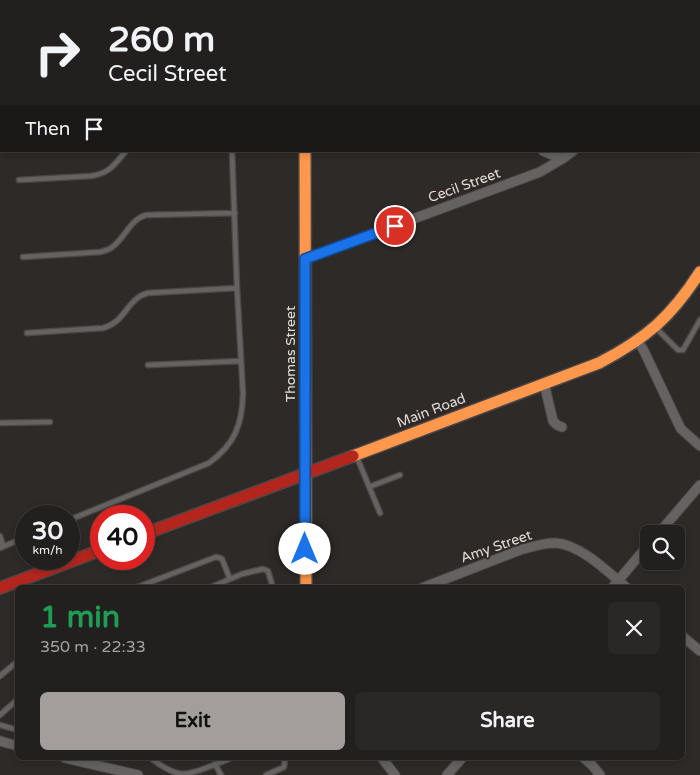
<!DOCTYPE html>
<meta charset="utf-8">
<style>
body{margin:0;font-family:"Varela Round",sans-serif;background:#2a2827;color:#f1f3f6;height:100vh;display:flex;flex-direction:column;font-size:19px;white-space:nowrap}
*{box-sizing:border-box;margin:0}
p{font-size:16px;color:#a2a3a4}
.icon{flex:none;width:28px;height:28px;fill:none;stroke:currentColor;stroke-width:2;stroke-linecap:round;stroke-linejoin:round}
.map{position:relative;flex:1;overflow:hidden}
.sheet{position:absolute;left:15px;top:585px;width:670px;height:175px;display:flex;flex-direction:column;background:#22201e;border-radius:8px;box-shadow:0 2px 8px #0003,0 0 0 1px #3f3e3c}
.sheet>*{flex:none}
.hud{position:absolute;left:0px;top:0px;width:700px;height:152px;box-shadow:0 2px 8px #0003,0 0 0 1px #3f3e3c;background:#22201e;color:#f1f3f6;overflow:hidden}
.controls{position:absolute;left:640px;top:525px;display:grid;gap:10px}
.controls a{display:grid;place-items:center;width:45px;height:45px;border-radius:8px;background:#22201e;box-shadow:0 2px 8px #0003,0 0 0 1px #3f3e3c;font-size:25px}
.speed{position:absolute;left:15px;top:505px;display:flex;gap:10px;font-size:25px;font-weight:700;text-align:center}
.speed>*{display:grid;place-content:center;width:65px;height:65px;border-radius:50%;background:#22201e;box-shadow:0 2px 8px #0003,0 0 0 1px #3f3e3c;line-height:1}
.speed small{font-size:12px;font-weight:400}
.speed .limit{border:8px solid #d22;background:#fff;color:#111}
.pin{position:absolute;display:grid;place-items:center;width:42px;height:42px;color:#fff;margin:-21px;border:2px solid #fff;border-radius:50%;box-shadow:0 1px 5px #0007}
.me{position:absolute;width:55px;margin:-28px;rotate:0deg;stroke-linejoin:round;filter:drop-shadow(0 0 4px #0008)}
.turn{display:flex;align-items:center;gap:18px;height:105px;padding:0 25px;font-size:22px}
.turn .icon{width:65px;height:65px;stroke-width:2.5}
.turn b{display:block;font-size:35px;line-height:42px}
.then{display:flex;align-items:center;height:48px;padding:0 25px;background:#0003;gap:10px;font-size:19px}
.round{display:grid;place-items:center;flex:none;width:52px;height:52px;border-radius:8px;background:#2a2827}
.head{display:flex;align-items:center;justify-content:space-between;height:85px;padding:0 25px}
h1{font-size:30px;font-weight:800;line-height:38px;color:#1e9e55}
.action{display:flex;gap:10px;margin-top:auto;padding:10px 25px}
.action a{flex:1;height:58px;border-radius:8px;background:#a39e9c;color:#111;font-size:20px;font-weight:800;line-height:58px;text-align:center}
.action a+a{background:#2a2827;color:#f1f3f6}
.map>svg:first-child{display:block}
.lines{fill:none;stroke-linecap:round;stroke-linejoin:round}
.lane-casing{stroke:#4b4746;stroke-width:7}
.street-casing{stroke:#4b4746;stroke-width:11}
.slow-casing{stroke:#4b4746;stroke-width:14}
.jam-casing{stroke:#4b4746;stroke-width:14}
.lane{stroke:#656261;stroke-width:4.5}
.street{stroke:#656261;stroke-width:9}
.slow{stroke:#ff974d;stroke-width:11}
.jam{stroke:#b3261e;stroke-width:11}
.route-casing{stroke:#114b97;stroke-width:12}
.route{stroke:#1a73e8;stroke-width:9}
.labels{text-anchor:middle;stroke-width:4;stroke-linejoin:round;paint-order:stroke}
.street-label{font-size:14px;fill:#e2ddda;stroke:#312925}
</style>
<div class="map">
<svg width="700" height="775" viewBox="0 0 700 775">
<rect width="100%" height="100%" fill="#2e2a28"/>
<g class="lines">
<defs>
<path id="lane" d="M 699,29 L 700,28
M 0,113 L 1,112
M 19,180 L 91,176 C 110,173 114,165 126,151
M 23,257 L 100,252 C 104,251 108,250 111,248 C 125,239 129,220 146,215 L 235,213
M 656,328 L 678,350 L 683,350 L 700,320
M 27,333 L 103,328 C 126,322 127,298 148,293 L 237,288
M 148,365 L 241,361
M 0,423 L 50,422
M 356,455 L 380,513
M 369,487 L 400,475
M 69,520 L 209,463 C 235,444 242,425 243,394 L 237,288 L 232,151
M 0,536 L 3,546
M 0,548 L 26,537
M 135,588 L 216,557 L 220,558 L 222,559 L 230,579 L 242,574 L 263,569 L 268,571 L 273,588
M 209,588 L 230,579
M 0,676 L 18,661
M 0,715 L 18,699
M 0,725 L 18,730
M 151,758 C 159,765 172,773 183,774 C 195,774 220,762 232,758
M 215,764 L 221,775
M 95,765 L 98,758
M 266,775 L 284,767 L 285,758"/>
<path id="street" d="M 304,0 L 304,1
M 587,0 L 590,1
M 699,45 L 700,46
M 543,151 L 562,159
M 305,259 L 540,172 L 562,159 L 573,151
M 638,341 L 644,351 L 678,423 L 681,429 L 700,446
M 544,383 L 553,421 L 557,425 L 562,427
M 658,534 L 700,485
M 422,588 L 520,550 C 531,547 543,543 555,543 C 580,544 608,572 627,588
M 612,588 L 649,544
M 682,636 L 700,651
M 0,741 L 18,746
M 65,758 L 138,775
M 382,758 L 395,775
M 584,758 L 592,765 L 600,775
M 447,775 L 462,758"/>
<path id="slow" d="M 305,151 L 306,588
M 353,456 L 599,363 C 647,338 671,317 700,272"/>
<path id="jam" d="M 144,534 L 353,456
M 0,588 L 101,550"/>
</defs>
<use href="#lane" class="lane-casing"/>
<use href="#street" class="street-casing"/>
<use href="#slow" class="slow-casing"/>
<use href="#jam" class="jam-casing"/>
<use href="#lane" class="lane"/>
<use href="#street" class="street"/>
<use href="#slow" class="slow"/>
<use href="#jam" class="jam"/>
</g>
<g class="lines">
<defs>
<path id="route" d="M 305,549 L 305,259 L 395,226"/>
</defs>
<use href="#route" class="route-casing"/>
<use href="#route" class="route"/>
</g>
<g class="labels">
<g class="street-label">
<text transform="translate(464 185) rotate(-20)" y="5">Cecil Street</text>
<text transform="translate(290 354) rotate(-90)" y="5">Thomas Street</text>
<text transform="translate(431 410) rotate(-21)" y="5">Main Road</text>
<text transform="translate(496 546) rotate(-19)" y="5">Amy Street</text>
</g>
</g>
</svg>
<div class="controls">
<a><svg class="icon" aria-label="search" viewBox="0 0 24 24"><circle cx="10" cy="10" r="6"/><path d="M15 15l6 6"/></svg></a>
</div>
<div class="speed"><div>30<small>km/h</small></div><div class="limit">40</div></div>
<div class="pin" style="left:395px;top:226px;background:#d93025"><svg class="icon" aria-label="arrive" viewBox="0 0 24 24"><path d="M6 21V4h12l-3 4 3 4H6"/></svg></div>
<svg class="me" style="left:305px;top:549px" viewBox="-20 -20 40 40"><circle r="19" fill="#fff"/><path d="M0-13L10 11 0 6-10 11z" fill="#1a73e8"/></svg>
<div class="hud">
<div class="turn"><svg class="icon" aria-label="right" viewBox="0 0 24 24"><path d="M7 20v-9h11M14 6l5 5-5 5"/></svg><div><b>260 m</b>Cecil Street</div></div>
<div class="then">Then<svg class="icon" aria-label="arrive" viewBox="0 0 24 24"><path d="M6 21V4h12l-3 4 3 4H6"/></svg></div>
</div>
<section class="sheet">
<div class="head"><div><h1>1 min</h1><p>350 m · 22:33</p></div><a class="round"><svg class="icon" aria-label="close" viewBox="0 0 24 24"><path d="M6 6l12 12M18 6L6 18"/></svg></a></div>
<div class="action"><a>Exit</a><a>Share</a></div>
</section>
</div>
